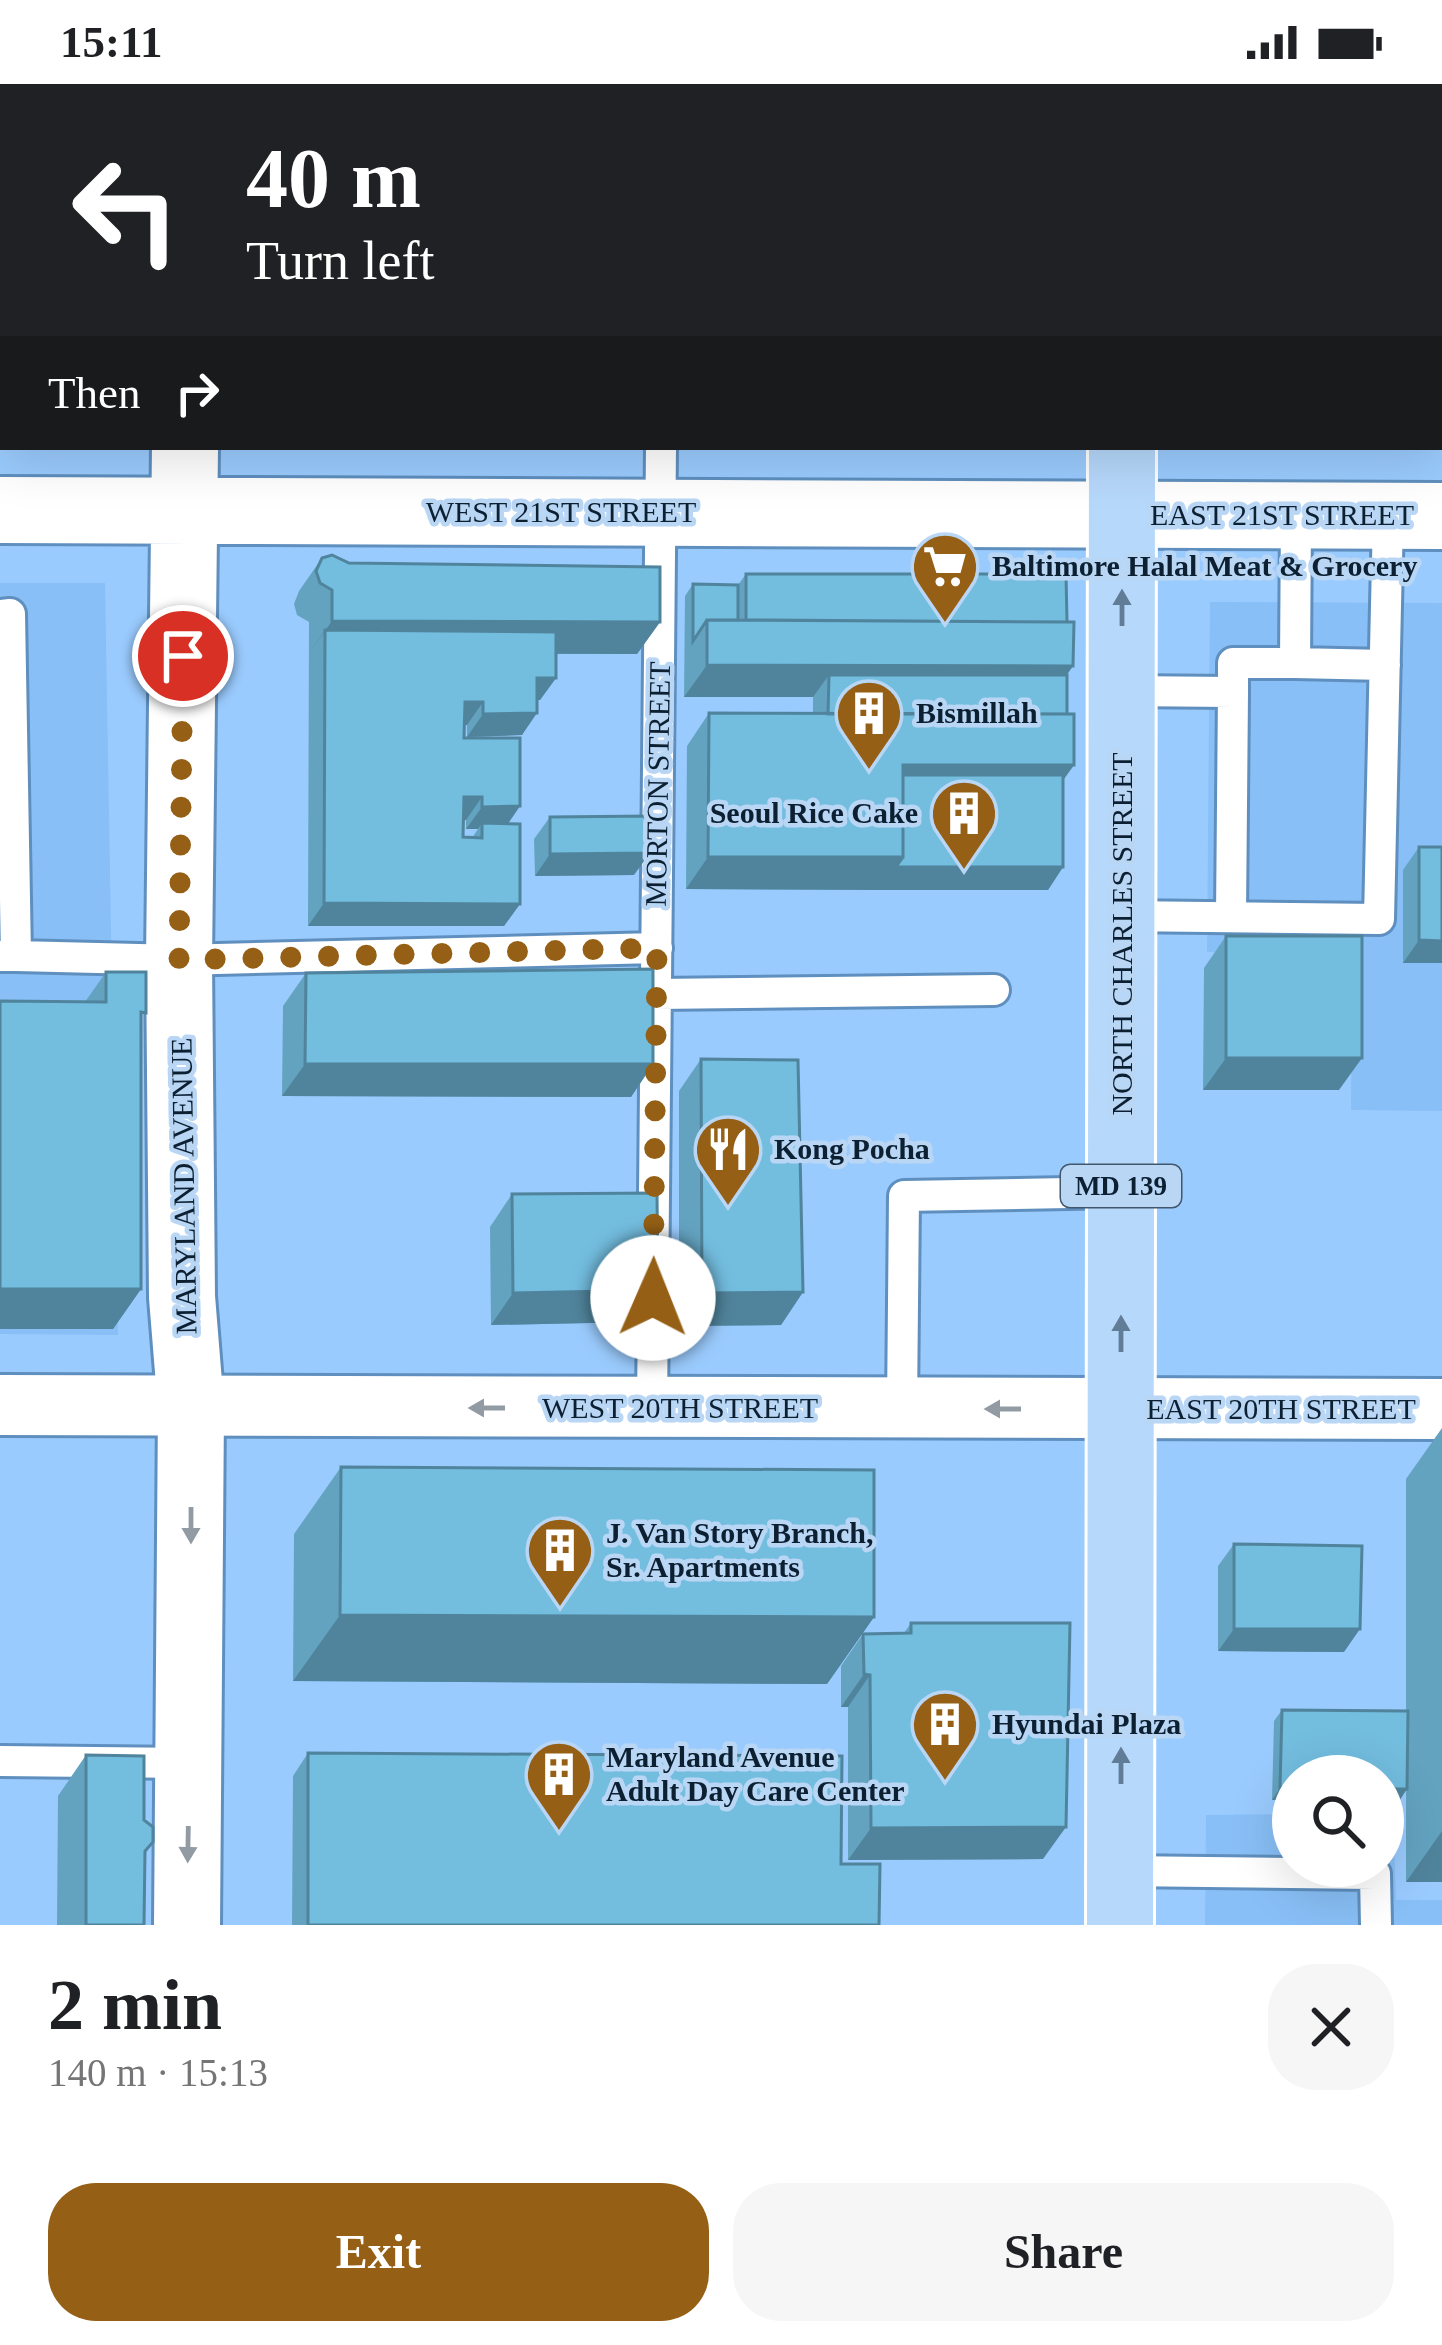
<!DOCTYPE html>
<meta charset="utf-8">
<style>
body{margin:0;font-family:Georgia,serif;background:#f6f6f6;color:#202124;height:100vh;display:flex;flex-direction:column;font-size:45px;white-space:nowrap}
*{box-sizing:border-box;margin:0}
p{font-size:39px;color:#757577}
.icon{flex:none;width:66px;height:66px;fill:none;stroke:currentColor;stroke-width:2;stroke-linecap:round;stroke-linejoin:round}
.map{position:relative;height:1841px;overflow:hidden}
.panel{display:flex;flex-direction:column;background:#fff;flex:1}
.panel>*{flex:none}
.guide{position:absolute;left:0px;top:0px;width:1443px;height:366px;box-shadow:0 12px 48px #0002;background:#202124;color:#fff;overflow:hidden}
.controls{position:absolute;left:1272px;top:1671px;display:grid;gap:24px}
.controls a{display:grid;place-items:center;width:132px;height:132px;border-radius:50%;background:#fff;box-shadow:0 12px 48px #0002;font-size:60px}
.pin{position:absolute;display:grid;place-items:center;width:102px;height:102px;color:#fff;margin:-51px;border:6px solid #fff;border-radius:50%;box-shadow:0 3px 12px #0007}
.me{position:absolute;width:132px;margin:-66px;rotate:1deg;stroke-linejoin:round;filter:drop-shadow(0 0 9px #0008)}
.turn{display:flex;align-items:center;gap:42px;height:252px;padding:0 48px;font-size:54px}
.turn .icon{width:156px;height:156px;stroke-width:2.5}
.turn b{display:block;font-size:84px;line-height:102px}
.then{display:flex;align-items:center;height:114px;padding:0 48px;background:#0003;gap:24px;font-size:45px}
.round{display:grid;place-items:center;flex:none;width:126px;height:126px;border-radius:48px;background:#f6f6f6}
.headline{display:flex;align-items:center;justify-content:space-between;height:204px;padding:0 48px}
h1{font-size:72px;font-weight:600;line-height:90px}
.action{display:flex;gap:24px;margin-top:auto;padding:24px 48px}
.action a{flex:1;height:138px;border-radius:48px;background:#956015;color:#fff;font-size:48px;font-weight:600;line-height:138px;text-align:center}
.action a+a{background:#f6f6f6;color:#202124}
.status{display:flex;justify-content:space-between;align-items:center;height:84px;padding:0 60px;background:#fff;direction:ltr}
.status svg{height:33px;fill:currentColor}
.map>svg:first-child{display:block}
.built{fill:#88bff6}
.lines{fill:none;stroke-linecap:round;stroke-linejoin:round}
.lane-casing{stroke:#5f8fbe;stroke-width:36}
.street-casing{stroke:#5f8fbe;stroke-width:66}
.secondary-casing{stroke:#5f8fbe;stroke-width:72}
.primary-casing{stroke:#fff;stroke-width:72}
.lane{stroke:#fff;stroke-width:30}
.street{stroke:#fff;stroke-width:60}
.secondary{stroke:#fff;stroke-width:66}
.primary{stroke:#b6d8fb;stroke-width:66}
.wall{fill:#63a3c0;fill-rule:evenodd}
.shaded-wall{fill:#50849c}
.building{fill:#73bddf;stroke:#50849c;stroke-width:3}
.oneway{fill:#617c96}
.oneway2{fill:#929ba3}
.route{stroke:#956015;stroke-width:21;stroke-dasharray:0 37.8}
.labels{text-anchor:middle;stroke-width:9;stroke-linejoin:round;paint-order:stroke}
.shield{fill:#b9d6f5;stroke:#40576c;stroke-width:3}
.shield-label{font-size:27px;font-weight:bold;fill:#0c2032}
.street-label{font-size:30px;fill:#0c2032;stroke:#b9d6f5}
.poi-label{font-size:30px;font-weight:bold;fill:#0c2032;stroke:#b9d6f5;text-anchor:start}
</style>
<div class="status"><b>15:11</b><svg viewBox="0 0 49 12"><path d="M0 12V9h3v3zM5 12V6h3v6zM10 12V3h3v9zM15 12V0h3v12zM26 1h20v11H26zM47 4h2v5h-2z"/></svg></div>
<div class="map">
<svg width="1442" height="1841" viewBox="0 0 1442 1841">
<rect width="100%" height="100%" fill="#9acbfe"/>
<path class="built" d="M 0,499 L 105,499 L 118,1251 L 0,1250 Z
M 1210,518 L 1442,519 L 1442,1027 L 1351,1026 L 1352,869 L 1207,868 Z
M 1383,1729 L 1393,1729 L 1396,1816 L 1442,1816 L 1442,1841 L 1205,1841 L 1206,1731 L 1293,1730 L 1293,1782 L 1383,1782 Z"/>
<g class="lines">
<defs>
<path id="lane" d="M 662,3 L 662,0
M 1296,431 L 1295,579 L 1385,581
M 0,531 L 10,530 L 16,872 L 0,872
M 1122,607 L 1233,608 L 1231,833
M 1233,608 L 1233,579 L 1295,579
M 1122,832 L 1379,835 L 1388,432
M 16,872 L 179,876 L 657,864
M 656,910 L 994,906
M 652,1325 L 661,363
M 902,1325 L 904,1112 L 1121,1108
M 0,1677 L 189,1679
M 1121,1787 L 1375,1790 L 1376,1841"/>
<path id="street" d="M 0,1321 L 1442,1325"/>
<path id="secondary" d="M 186,3 L 186,0
M 185,363 L 179,876 L 182,1213 L 191,1324 L 187,1841
M 0,426 L 1442,432"/>
<path id="primary" d="M 1123,3 L 1123,0
M 1120,1841 L 1122,363"/>
</defs>
<use href="#lane" class="lane-casing"/>
<use href="#street" class="street-casing"/>
<use href="#secondary" class="secondary-casing"/>
<use href="#primary" class="primary-casing"/>
<use href="#lane" class="lane"/>
<use href="#street" class="street"/>
<use href="#secondary" class="secondary"/>
<use href="#primary" class="primary"/>
</g>
<path class="wall" d="M 688,0 L 1042,0 L 1042,3 L 688,3 Z
M 0,66 L 3,66 L 3,357 L 0,357 Z
M 322,474 L 660,538 L 637,570 L 556,570 L 556,594 L 540,616 L 537,616 L 522,651 L 467,653 L 467,641 L 464,641 L 464,654 L 520,722 L 508,740 L 520,820 L 504,842 L 308,842 L 309,538 L 297,531 L 294,520 L 299,507 ZM 463,736 L 466,736 L 466,745 L 478,745 L 472,754 L 463,753 Z
M 746,490 L 1067,591 L 1067,630 L 1074,681 L 1063,696 L 1063,783 L 1048,806 L 686,805 L 687,662 L 709,629 L 813,630 L 813,613 L 684,613 L 685,512 L 693,500 L 738,501 Z
M 550,733 L 634,791 L 535,792 L 534,755 Z
M 1419,763 L 1442,763 L 1442,879 L 1403,879 L 1403,786 Z
M 1226,852 L 1339,1006 L 1203,1006 L 1204,884 Z
M 106,888 L 141,935 L 141,1205 L 113,1245 L 0,1245 L 0,917 L 85,918 Z
M 306,889 L 653,980 L 631,1013 L 282,1012 L 283,922 Z
M 701,975 L 803,1208 L 781,1241 L 679,1242 L 679,1007 Z
M 512,1110 L 658,1206 L 636,1238 L 491,1241 L 490,1143 Z
M 1442,1344 L 1442,1798 L 1406,1798 L 1406,1706 L 1399,1717 L 1293,1692 L 1293,1716 L 1272,1716 L 1274,1637 L 1282,1626 L 1406,1627 L 1406,1395 Z
M 341,1383 L 874,1533 L 827,1600 L 293,1597 L 294,1450 Z
M 1234,1460 L 1344,1568 L 1218,1567 L 1218,1482 Z
M 911,1539 L 1043,1775 L 848,1776 L 848,1623 L 841,1623 L 841,1582 L 863,1550 L 904,1549 Z
M 308,1669 L 841,1780 L 879,1841 L 292,1841 L 293,1692 Z
M 86,1671 L 144,1736 L 153,1758 L 145,1770 L 144,1841 L 57,1841 L 58,1712 Z"/>
<path class="shaded-wall" d="M 709,0 L 832,0 L 830,3 L 707,3 Z
M 836,0 L 905,0 L 903,3 L 833,3 Z
M 916,0 L 1027,0 L 1025,3 L 914,3 Z
M 0,34 L 3,34 L 3,57 L 0,57 Z
M 1440,180 L 1442,180 L 1442,212 L 1440,212 Z
M 0,305 L 3,305 L 3,325 L 0,329 Z
M 1440,328 L 1442,328 L 1442,360 L 1440,360 Z
M 332,537 L 660,538 L 637,570 L 325,569 L 325,546 L 309,569 Z
M 707,581 L 1073,582 L 1051,614 L 829,591 L 813,613 L 684,613 Z
M 537,594 L 556,594 L 540,616 L 521,616 Z
M 465,618 L 483,618 L 467,641 L 449,641 Z
M 537,629 L 522,651 L 467,653 L 483,630 Z
M 903,681 L 1074,681 L 1051,713 L 896,713 Z
M 464,713 L 482,713 L 466,736 L 448,736 Z
M 520,722 L 504,745 L 482,739 L 478,745 L 466,745 L 482,723 Z
M 650,769 L 634,791 L 535,792 L 550,770 Z
M 708,773 L 903,773 L 880,806 L 686,805 Z
M 896,783 L 1063,783 L 1048,806 L 880,806 Z
M 324,819 L 520,820 L 504,842 L 308,842 Z
M 1419,856 L 1442,857 L 1442,879 L 1403,879 Z
M 1226,974 L 1362,974 L 1339,1006 L 1203,1006 Z
M 305,980 L 653,980 L 631,1013 L 282,1012 Z
M 0,1205 L 141,1205 L 113,1245 L 0,1245 Z
M 658,1206 L 636,1238 L 491,1241 L 513,1209 Z
M 803,1208 L 781,1241 L 679,1242 L 702,1209 Z
M 340,1531 L 874,1533 L 827,1600 L 293,1597 Z
M 1234,1545 L 1360,1545 L 1344,1568 L 1218,1567 Z
M 864,1590 L 870,1591 L 848,1623 L 841,1623 Z
M 1280,1704 L 1293,1704 L 1293,1716 L 1272,1716 Z
M 1383,1705 L 1407,1705 L 1399,1717 L 1383,1717 Z
M 1066,1743 L 1043,1775 L 848,1776 L 871,1744 Z
M 1442,1747 L 1442,1798 L 1406,1798 Z"/>
<path class="building" d="M 0,0 L 104,0 L 105,3 L 3,3 L 3,34 L 0,34 Z
M 321,0 L 510,0 L 510,3 L 321,3 Z
M 1253,0 L 1384,0 L 1384,3 L 1253,3 Z
M 0,66 L 3,66 L 3,200 L 0,200 Z
M 1440,133 L 1442,133 L 1442,180 L 1440,180 Z
M 0,209 L 3,209 L 3,305 L 0,305 Z
M 1440,275 L 1442,275 L 1442,328 L 1440,328 Z
M 332,471 L 349,479 L 660,483 L 660,538 L 332,537 L 332,506 L 320,499 L 316,487 L 322,474 Z
M 1019,482 L 1028,490 L 1066,490 L 1067,538 L 746,536 L 746,490 L 932,490 L 938,483 L 952,483 L 961,490 L 997,490 Z
M 693,500 L 738,501 L 738,536 L 707,536 L 693,557 Z
M 707,536 L 1074,538 L 1073,582 L 707,581 Z
M 325,546 L 556,548 L 556,594 L 537,594 L 537,629 L 483,630 L 483,618 L 465,618 L 464,654 L 520,654 L 520,722 L 482,723 L 482,713 L 464,713 L 463,753 L 482,754 L 482,739 L 520,740 L 520,820 L 324,819 Z
M 829,591 L 1067,591 L 1067,630 L 828,630 Z
M 709,629 L 1074,630 L 1074,681 L 903,681 L 903,773 L 708,773 Z
M 903,691 L 1063,691 L 1063,783 L 896,783 L 903,773 Z
M 650,732 L 650,769 L 550,770 L 550,733 Z
M 1419,763 L 1442,763 L 1442,857 L 1419,856 Z
M 1226,852 L 1362,852 L 1362,974 L 1226,974 Z
M 653,885 L 653,980 L 305,980 L 306,889 Z
M 106,888 L 146,888 L 146,929 L 141,928 L 141,1205 L 0,1205 L 0,917 L 106,918 Z
M 701,975 L 798,976 L 803,1208 L 702,1209 Z
M 657,1109 L 658,1206 L 513,1209 L 512,1110 Z
M 341,1383 L 874,1386 L 874,1533 L 340,1531 Z
M 1234,1460 L 1362,1462 L 1360,1545 L 1234,1545 Z
M 911,1539 L 1070,1539 L 1066,1743 L 871,1744 L 870,1591 L 864,1590 L 863,1550 L 911,1549 Z
M 1282,1626 L 1408,1627 L 1407,1705 L 1383,1705 L 1383,1692 L 1293,1692 L 1293,1704 L 1280,1704 Z
M 308,1669 L 842,1672 L 841,1780 L 880,1780 L 879,1841 L 308,1841 Z
M 86,1671 L 144,1672 L 144,1736 L 153,1743 L 153,1758 L 145,1767 L 144,1841 L 86,1841 Z"/>
<defs><path id="oneway-solid" d="M-6-.8H1V-3.2L6.5 0L1 3.2V.8H-6Z" transform="scale(3)"/></defs>
<g class="oneway">
<use href="#oneway-solid" transform="translate(1122 524) rotate(-90)"/>
<use href="#oneway-solid" transform="translate(1121 1250) rotate(-90)"/>
<use href="#oneway-solid" transform="translate(1121 1682) rotate(-90)"/>
</g>
<g class="oneway2">
<use href="#oneway-solid" transform="translate(487 1324) rotate(-180)"/>
<use href="#oneway-solid" transform="translate(1003 1325) rotate(-180)"/>
<use href="#oneway-solid" transform="translate(191 1441) rotate(90)"/>
<use href="#oneway-solid" transform="translate(188 1760) rotate(91)"/>
</g>
<g class="lines">
<path class="route" d="M 183,572 L 179,876 L 657,864 L 653,1214"/>
</g>
<defs>
<symbol id="supermarket-pin" viewBox="-11 -11 22 30"><path d="M0 17L-7.5 6A9.5 9.5 0 1 1 7.5 6Z" fill="#956015" stroke="#b9d6f5"/><path d="M-6-5.5h2.5l.6 2H6L4.5 2H-2.5L-4.4-4H-6ZM-1.5 3.2a1.3 1.3 0 1 0 .1 0ZM3 3.2a1.3 1.3 0 1 0 .1 0Z" fill="#fff"/></symbol>
<symbol id="building-pin" viewBox="-11 -11 22 30"><path d="M0 17L-7.5 6A9.5 9.5 0 1 1 7.5 6Z" fill="#956015" stroke="#b9d6f5"/><path d="M-4-6H4V6H1V3H-1V6H-4ZM-2.5-4.3h1.7v1.8h-1.7ZM.8-4.3h1.7v1.8H.8ZM-2.5-1h1.7V.8h-1.7ZM.8-1h1.7V.8H.8Z" fill="#fff"/></symbol>
<symbol id="restaurant-pin" viewBox="-11 -11 22 30"><path d="M0 17L-7.5 6A9.5 9.5 0 1 1 7.5 6Z" fill="#956015" stroke="#b9d6f5"/><path d="M-5-6h1v4h1v-4h1v4h1v-4h1v5L-1.5 .5V6h-2V.5L-5-1ZM5-6V6H3V1.5H1.5Q1.5-4 5-6Z" fill="#fff"/></symbol>
</defs>
<g fill-rule="evenodd">
<use href="#supermarket-pin" x="907" y="444" width="76" height="104"/>
<use href="#building-pin" x="831" y="591" width="76" height="104"/>
<use href="#building-pin" x="926" y="691" width="76" height="104"/>
<use href="#restaurant-pin" x="690" y="1027" width="76" height="104"/>
<use href="#building-pin" x="522" y="1428" width="76" height="104"/>
<use href="#building-pin" x="907" y="1602" width="76" height="104"/>
<use href="#building-pin" x="521" y="1652" width="76" height="104"/>
</g>
<g class="labels">
<rect class="shield" x="1061" y="1081" width="120" height="42" rx="9"/>
<g class="shield-label">
<text x="1121" y="1111">MD 139</text>
</g>
<g class="street-label">
<text x="561" y="438">WEST 21ST STREET</text>
<text x="1282" y="441">EAST 21ST STREET</text>
<text transform="translate(658 700) rotate(-89)" y="10">MORTON STREET</text>
<text transform="translate(1122 850) rotate(-90)" y="10">NORTH CHARLES STREET</text>
<text transform="translate(184 1102) rotate(-91)" y="10">MARYLAND AVENUE</text>
<text x="680" y="1334">WEST 20TH STREET</text>
<text x="1281" y="1335">EAST 20TH STREET</text>
</g>
<g class="poi-label">
<text x="992" y="492">Baltimore Halal Meat &amp; Grocery</text>
<text x="916" y="639">Bismillah</text>
<text x="918" y="739" text-anchor="end">Seoul Rice Cake</text>
<text x="774" y="1075">Kong Pocha</text>
<text x="606" y="1459">J. Van Story Branch,<tspan x="606" dy="34">Sr. Apartments</tspan></text>
<text x="992" y="1650">Hyundai Plaza</text>
<text x="606" y="1683">Maryland Avenue<tspan x="606" dy="34">Adult Day Care Center</tspan></text>
</g>
</g>
</svg>
<div class="controls">
<a><svg class="icon" aria-label="search" viewBox="0 0 24 24"><circle cx="10" cy="10" r="6"/><path d="M15 15l6 6"/></svg></a>
</div>
<div class="pin" style="left:183px;top:572px;background:#d93025"><svg class="icon" aria-label="arrive" viewBox="0 0 24 24"><path d="M6 21V4h12l-3 4 3 4H6"/></svg></div>
<svg class="me" style="left:653px;top:1214px" viewBox="-20 -20 40 40"><circle r="19" fill="#fff"/><path d="M0-13L10 11 0 6-10 11z" fill="#956015"/></svg>
<div class="guide">
<div class="turn"><svg class="icon" aria-label="left" viewBox="0 0 24 24"><path d="M17 20v-9H6M10 6l-5 5 5 5"/></svg><div><b>40 m</b>Turn left</div></div>
<div class="then">Then<svg class="icon" aria-label="right" viewBox="0 0 24 24"><path d="M7 20v-9h11M14 6l5 5-5 5"/></svg></div>
</div>
</div>
<section class="panel">
<div class="headline"><div><h1>2 min</h1><p>140 m · 15:13</p></div><a class="round"><svg class="icon" aria-label="close" viewBox="0 0 24 24"><path d="M6 6l12 12M18 6L6 18"/></svg></a></div>
<div class="action"><a>Exit</a><a>Share</a></div>
</section>
